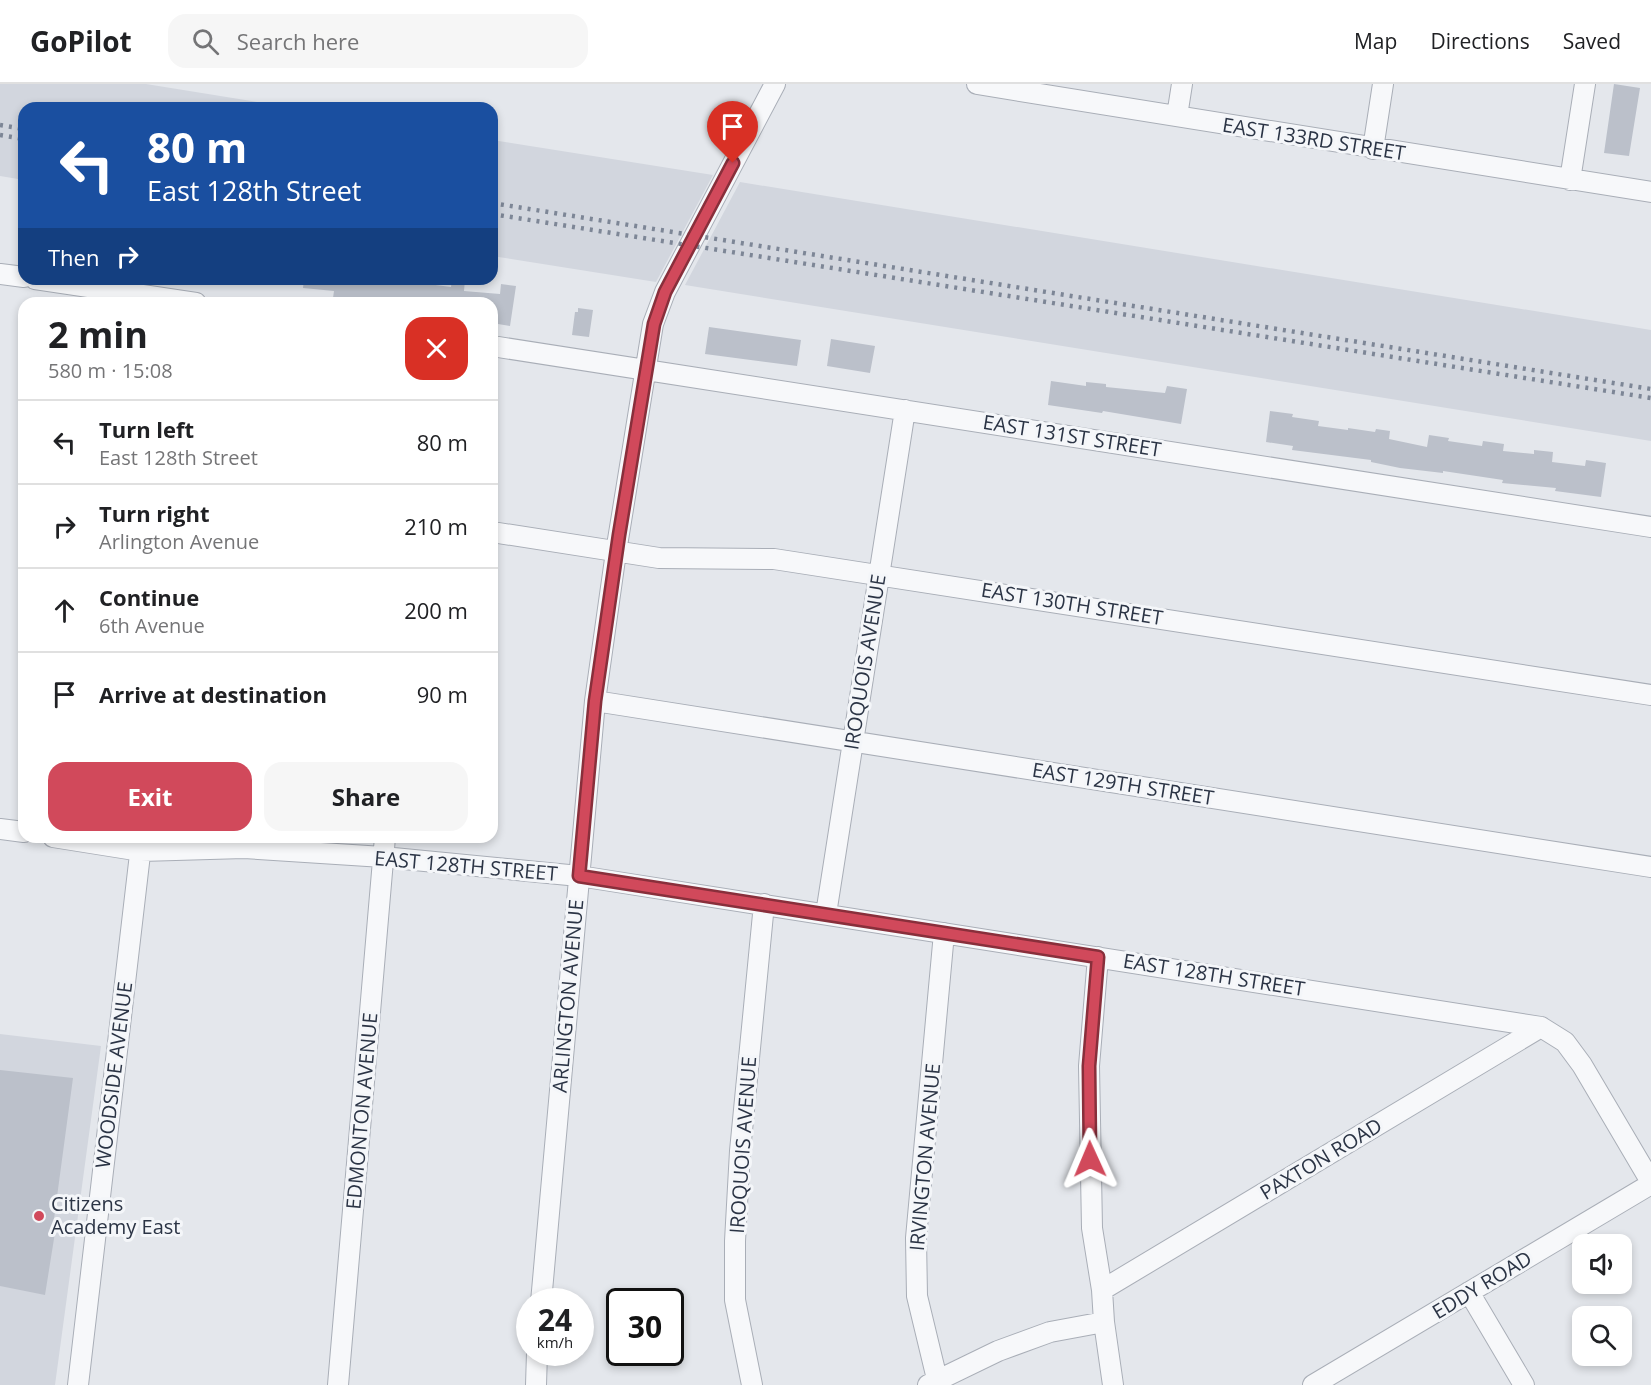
<!DOCTYPE html>
<meta charset="utf-8">
<style>
body{margin:0;font-family:"Open Sans",sans-serif;background:#f6f6f6;color:#202124;height:100vh;display:flex;flex-direction:column;font-size:22px;white-space:nowrap}
*{box-sizing:border-box;margin:0}
p{font-size:20px;color:#757577}
.icon{flex:none;width:33px;height:33px;fill:none;stroke:currentColor;stroke-width:2;stroke-linecap:round;stroke-linejoin:round}
.map{position:relative;flex:1;overflow:hidden}
.drawer{position:absolute;left:18px;top:213px;width:480px;height:546px;display:flex;flex-direction:column;background:#fff;border-radius:18px;box-shadow:0 3px 9px #0003}
.drawer>*{flex:none}
.guide{position:absolute;left:18px;top:18px;width:480px;height:183px;border-radius:18px;box-shadow:0 3px 9px #0003;background:#1a4fa0;color:#fff;overflow:hidden}
.tools{position:absolute;left:1572px;top:1150px;display:grid;gap:12px}
.tools a{display:grid;place-items:center;width:60px;height:60px;border-radius:12px;background:#fff;box-shadow:0 3px 9px #0003;font-size:30px}
.speed{position:absolute;left:516px;top:1204px;display:flex;gap:12px;font-size:30px;font-weight:700;text-align:center}
.speed>*{display:grid;place-content:center;width:78px;height:78px;border-radius:50%;background:#fff;box-shadow:0 3px 9px #0003;line-height:1}
.speed small{font-size:15px;font-weight:400}
.speed .limit{border:3px solid #111;border-radius:9px;background:#fff;color:#111}
.pin{position:absolute;display:grid;place-items:center;width:51px;height:51px;color:#fff;margin:-62px -26px;border-radius:50% 50% 50% 0;rotate:-45deg;box-shadow:0 0 6px #0007}
.pin .icon{rotate:45deg}
.me{position:absolute;width:66px;margin:-33px;rotate:359deg;stroke-linejoin:round;filter:drop-shadow(0 0 4px #0008)}
.turn{display:flex;align-items:center;gap:21px;height:126px;padding:0 30px;font-size:27px}
.turn .icon{width:78px;height:78px;stroke-width:2.5}
.turn b{display:block;font-size:42px;line-height:51px}
.then{display:flex;align-items:center;height:57px;padding:0 30px;background:#0003;gap:12px;font-size:22px}
.round{display:grid;place-items:center;flex:none;width:63px;height:63px;border-radius:18px;background:#f6f6f6}
.head{display:flex;align-items:center;justify-content:space-between;height:102px;padding:0 30px}
h1{font-size:36px;font-weight:700;line-height:45px}
.primary-button{display:flex;gap:12px;margin-top:auto;padding:12px 30px}
.primary-button a{flex:1;height:69px;border-radius:18px;background:#d1495b;color:#fff;font-size:24px;font-weight:700;line-height:69px;text-align:center}
.primary-button a+a{background:#f6f6f6;color:#202124}
ul{padding:0;list-style:none}
li{display:flex;align-items:center;gap:18px;height:84px;padding:0 30px;border-top:2px solid #e0e0e0}
li div{flex:1}
li b{display:block;font-size:22px}
li em{font-style:normal}
header{display:flex;align-items:center;gap:36px;box-sizing:border-box;height:84px;padding:0 30px;background:#fff;border-bottom:2px solid #e0e0e0}
header strong{font-size:28px}
nav{display:flex;gap:33px;margin-inline-start:auto;font-size:21px}
.search{width:420px;height:54px;background:#f6f6f6;display:flex;align-items:center;gap:15px;box-sizing:border-box;padding:0 21px;border-radius:18px;color:#757577;font-size:22px}
.map>svg:first-child{display:block}
.built{fill:#d2d6de}
.building{fill:#bbc0ca}
.lines{fill:none;stroke-linecap:round;stroke-linejoin:round}
.minor-casing{stroke:#a9aeb7;stroke-width:22}
.minor{stroke:#f7f8fa;stroke-width:20}
.rail{stroke:#7d8696;stroke-width:4.5;stroke-dasharray:3 6;stroke-linecap:butt}
.route-casing{stroke:#882f3b;stroke-width:15}
.route{stroke:#d1495b;stroke-width:10}
.poi-dot{fill:#d1495b;stroke:#f4f6f9;stroke-width:2}
.labels{text-anchor:middle;stroke-width:6;stroke-linejoin:round;paint-order:stroke}
.street-label{font-size:20px;fill:#2b3445;stroke:#f4f6f9}
.poi-label{font-size:20px;fill:#2b3445;stroke:#f4f6f9;text-anchor:start}
</style>
<header>
<strong>GoPilot</strong>
<div class="search"><svg class="icon" aria-label="search" viewBox="0 0 24 24"><circle cx="10" cy="10" r="6"/><path d="M15 15l6 6"/></svg>Search here</div>
<nav><a>Map</a><a>Directions</a><a>Saved</a></nav>
</header>
<div class="map">
<svg width="1651" height="1301" viewBox="0 0 1651 1301">
<rect width="100%" height="100%" fill="#e4e7ec"/>
<path class="built" d="M 0,0 L 146,0 L 295,24 L 24,24 L 24,96 L 0,92 Z
M 492,56 L 713,91 L 656,198 L 492,172 Z
M 740,98 L 1651,246 L 1651,357 L 685,201 Z
M 0,950 L 101,962 L 55,1301 L 0,1301 Z"/>
<path class="building" d="M 1614,0 L 1640,4 L 1629,72 L 1604,69 Z
M 304,195 L 412,195 L 412,198 L 451,203 L 452,195 L 456,195 L 465,196 L 464,207 L 500,210 L 501,200 L 516,202 L 510,242 L 492,239 L 492,219 L 380,219 L 333,214 L 334,207 L 303,204 Z
M 578,224 L 593,226 L 589,253 L 572,251 L 575,228 L 578,228 Z
M 709,243 L 801,256 L 797,282 L 705,270 Z
M 831,255 L 875,262 L 870,289 L 827,282 Z
M 1051,297 L 1086,302 L 1086,298 L 1106,300 L 1106,303 L 1165,309 L 1167,302 L 1187,305 L 1181,340 L 1103,327 L 1102,329 L 1048,321 Z
M 1270,327 L 1293,330 L 1292,333 L 1319,337 L 1318,342 L 1348,346 L 1348,344 L 1375,348 L 1376,345 L 1390,347 L 1389,355 L 1427,363 L 1429,351 L 1449,354 L 1448,357 L 1482,362 L 1483,357 L 1504,360 L 1503,367 L 1534,370 L 1534,366 L 1553,368 L 1552,378 L 1585,382 L 1586,376 L 1606,379 L 1601,413 L 1555,407 L 1556,404 L 1502,399 L 1503,396 L 1443,387 L 1443,389 L 1400,384 L 1371,378 L 1371,376 L 1292,366 L 1293,362 L 1266,358 Z
M 0,986 L 73,994 L 54,1135 L 57,1136 L 45,1211 L 0,1202 Z"/>
<g class="lines">
<defs>
<path id="minor" d="M 977,0 L 1651,108
M 1177,32 L 1182,0
M 1373,65 L 1383,0
M 1570,96 L 1585,0
M 0,190 L 24,193
M 35,195 L 196,219
M 492,262 L 1651,443
M 492,448 L 659,474 L 774,475 L 1651,611
M 595,617 L 1651,783
M 0,745 L 24,748
M 53,753 L 141,767 L 244,764 L 383,773 L 579,792 L 1541,943 L 1565,958 L 1582,981 L 1651,1098
M 826,830 L 905,326
M 1098,873 L 1089,982 L 1092,1144 L 1102,1206 L 1104,1238 L 1113,1301
M 1102,1206 L 1541,943
M 1469,1208 L 1524,1301
M 541,1218 L 595,617 L 616,468 L 653,240 L 665,208 L 775,0
M 937,1295 L 917,1212 L 916,1154 L 944,849
M 78,1301 L 142,753
M 338,1301 L 385,753
M 536,1301 L 537,1269
M 752,1301 L 735,1216 L 735,1157 L 740,1067 L 764,820
M 928,1301 L 998,1267 L 1050,1248 L 1104,1238
M 1313,1301 L 1651,1100"/>
</defs>
<use href="#minor" class="minor-casing"/>
<use href="#minor" class="minor"/>
<path class="rail" d="M 0,41 L 24,45
M 0,51 L 24,55
M 492,119 L 1651,305
M 492,130 L 1651,314"/>
</g>
<g class="lines">
<defs>
<path id="route" d="M 733,79 L 665,208 L 654,240 L 619,451 L 595,617 L 579,792 L 1098,873 L 1089,982 L 1090,1075"/>
</defs>
<use href="#route" class="route-casing"/>
<use href="#route" class="route"/>
</g>
<circle class="poi-dot" cx="39" cy="1132" r="6"/>
<g class="labels">
<g class="street-label">
<text transform="translate(1314 55) rotate(9)" y="7">EAST 133RD STREET</text>
<text transform="translate(1072 352) rotate(9)" y="7">EAST 131ST STREET</text>
<text transform="translate(1072 520) rotate(9)" y="7">EAST 130TH STREET</text>
<text transform="translate(865 578) rotate(-81)" y="7">IROQUOIS AVENUE</text>
<text transform="translate(1123 700) rotate(9)" y="7">EAST 129TH STREET</text>
<text transform="translate(466 782) rotate(5)" y="7">EAST 128TH STREET</text>
<text transform="translate(1214 891) rotate(9)" y="7">EAST 128TH STREET</text>
<text transform="translate(568 912) rotate(-85)" y="7">ARLINGTON AVENUE</text>
<text transform="translate(114 991) rotate(-83)" y="7">WOODSIDE AVENUE</text>
<text transform="translate(362 1027) rotate(-85)" y="7">EDMONTON AVENUE</text>
<text transform="translate(743 1061) rotate(-86)" y="7">IROQUOIS AVENUE</text>
<text transform="translate(925 1073) rotate(-85)" y="7">IRVINGTON AVENUE</text>
<text transform="translate(1321 1075) rotate(-31)" y="7">PAXTON ROAD</text>
<text transform="translate(1482 1201) rotate(-31)" y="7">EDDY ROAD</text>
</g>
<g class="poi-label">
<text x="51" y="1127">Citizens<tspan x="51" dy="23">Academy East</tspan></text>
</g>
</g>
</svg>
<div class="tools">
<a><svg class="icon" aria-label="sound" viewBox="0 0 24 24"><path d="M4 9h4l5-4v14l-5-4H4zM17 9q2 3 0 6"/></svg></a>
<a><svg class="icon" aria-label="search" viewBox="0 0 24 24"><circle cx="10" cy="10" r="6"/><path d="M15 15l6 6"/></svg></a>
</div>
<div class="speed"><div>24<small>km/h</small></div><div class="limit">30</div></div>
<div class="pin" style="left:733px;top:79px;background:#d93025"><svg class="icon" aria-label="arrive" viewBox="0 0 24 24"><path d="M6 21V4h12l-3 4 3 4H6"/></svg></div>
<svg class="me" style="left:1090px;top:1075px" viewBox="-20 -20 40 40"><path d="M0-17L14 15 0 8-14 15z" fill="#d1495b" stroke="#fff" stroke-width="4"/></svg>
<div class="guide">
<div class="turn"><svg class="icon" aria-label="left" viewBox="0 0 24 24"><path d="M17 20v-9H6M10 6l-5 5 5 5"/></svg><div><b>80 m</b>East 128th Street</div></div>
<div class="then">Then<svg class="icon" aria-label="right" viewBox="0 0 24 24"><path d="M7 20v-9h11M14 6l5 5-5 5"/></svg></div>
</div>
<section class="drawer">
<div class="head"><div><h1>2 min</h1><p>580 m · 15:08</p></div><a class="round" style="background:#d93025;color:#fff"><svg class="icon" aria-label="close" viewBox="0 0 24 24"><path d="M6 6l12 12M18 6L6 18"/></svg></a></div>
<ul>
<li><svg class="icon" aria-label="left" viewBox="0 0 24 24"><path d="M17 20v-9H6M10 6l-5 5 5 5"/></svg><div><b>Turn left</b><p>East 128th Street</p></div><em>80 m</em></li>
<li><svg class="icon" aria-label="right" viewBox="0 0 24 24"><path d="M7 20v-9h11M14 6l5 5-5 5"/></svg><div><b>Turn right</b><p>Arlington Avenue</p></div><em>210 m</em></li>
<li><svg class="icon" aria-label="ahead" viewBox="0 0 24 24"><path d="M12 20V5M6 11l6-6 6 6"/></svg><div><b>Continue</b><p>6th Avenue</p></div><em>200 m</em></li>
<li><svg class="icon" aria-label="arrive" viewBox="0 0 24 24"><path d="M6 21V4h12l-3 4 3 4H6"/></svg><div><b>Arrive at destination</b></div><em>90 m</em></li>
</ul>
<div class="primary-button"><a>Exit</a><a>Share</a></div>
</section>
</div>
